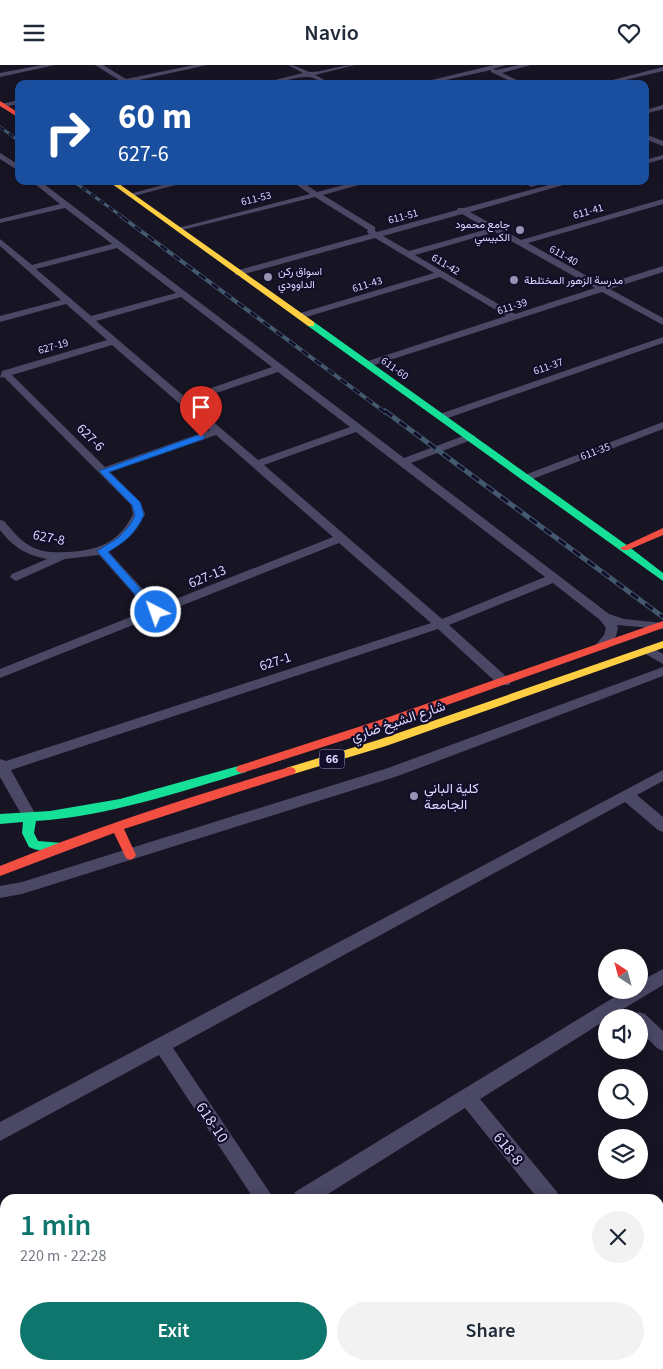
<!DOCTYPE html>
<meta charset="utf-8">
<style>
body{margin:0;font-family:"Source Sans 3",Vazirmatn,sans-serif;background:#f2f2f3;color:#1f2937;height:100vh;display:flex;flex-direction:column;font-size:19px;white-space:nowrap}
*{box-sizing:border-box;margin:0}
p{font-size:16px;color:#747a83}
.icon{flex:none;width:28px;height:28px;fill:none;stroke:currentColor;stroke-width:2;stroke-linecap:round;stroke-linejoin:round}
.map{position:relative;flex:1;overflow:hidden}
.side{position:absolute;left:0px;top:1129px;width:664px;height:176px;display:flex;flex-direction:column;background:#fff;border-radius:15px 15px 0 0;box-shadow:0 2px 12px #0003}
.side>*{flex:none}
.hud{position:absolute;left:15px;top:15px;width:634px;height:105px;border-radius:10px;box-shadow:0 2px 12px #0003;background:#1a4fa0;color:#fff;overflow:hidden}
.needle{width:32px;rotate:324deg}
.controls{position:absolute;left:598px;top:884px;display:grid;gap:10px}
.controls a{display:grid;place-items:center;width:50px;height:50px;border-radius:50%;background:#fff;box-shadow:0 2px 12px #0003;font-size:25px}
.pin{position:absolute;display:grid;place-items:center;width:42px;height:42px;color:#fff;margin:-51px -21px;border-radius:50% 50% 50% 0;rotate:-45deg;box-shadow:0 0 5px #0007}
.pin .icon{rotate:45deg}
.me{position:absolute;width:55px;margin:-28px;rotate:319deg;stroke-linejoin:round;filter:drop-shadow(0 0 4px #0008)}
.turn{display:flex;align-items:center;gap:18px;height:105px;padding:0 20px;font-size:22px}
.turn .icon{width:65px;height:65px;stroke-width:2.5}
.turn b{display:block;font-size:35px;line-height:42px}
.round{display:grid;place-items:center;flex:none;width:52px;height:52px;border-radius:26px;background:#f2f2f3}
.overview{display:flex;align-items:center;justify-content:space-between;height:85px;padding:0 20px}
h1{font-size:30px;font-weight:600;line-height:38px;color:#0f766e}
.primary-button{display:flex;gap:10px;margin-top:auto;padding:10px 20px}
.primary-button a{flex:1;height:58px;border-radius:30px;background:#0f766e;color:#fff;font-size:20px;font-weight:600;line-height:58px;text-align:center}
.primary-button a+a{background:#f2f2f3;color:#1f2937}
header{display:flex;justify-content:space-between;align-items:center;height:65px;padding:0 20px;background:#fff;font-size:22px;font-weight:600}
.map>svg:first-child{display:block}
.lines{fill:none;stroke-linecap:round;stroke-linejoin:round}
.street{fill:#4a4865;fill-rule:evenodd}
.fast{fill:#16e098;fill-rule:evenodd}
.slow{fill:#ffcf43;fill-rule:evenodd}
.jam{fill:#f24e42;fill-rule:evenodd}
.rail-far2-casing{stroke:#43596e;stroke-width:3}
.rail-far1-casing{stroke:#43596e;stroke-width:4}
.rail-casing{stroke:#43596e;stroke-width:5}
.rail-far2{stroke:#130e2a;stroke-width:2;stroke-dasharray:5.5;stroke-linecap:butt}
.rail-far1{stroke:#130e2a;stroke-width:2.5;stroke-dasharray:8;stroke-linecap:butt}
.rail{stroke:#130e2a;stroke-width:3;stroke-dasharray:9;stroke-linecap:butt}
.route{fill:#1a73e8;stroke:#114b97}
.poi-dot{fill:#9793b2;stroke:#130e2a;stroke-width:2}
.labels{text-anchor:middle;stroke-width:4.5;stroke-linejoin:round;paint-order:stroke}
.far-street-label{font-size:11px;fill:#dcd7ff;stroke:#130e2a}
.far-poi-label{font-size:11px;fill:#dcd7ff;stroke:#130e2a;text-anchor:start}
.shield{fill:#130e2a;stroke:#a09bbf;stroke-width:1}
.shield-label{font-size:12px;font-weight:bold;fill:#dcd7ff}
.street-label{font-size:14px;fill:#dcd7ff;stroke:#130e2a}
.poi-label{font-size:14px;fill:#dcd7ff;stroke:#130e2a;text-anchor:start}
.near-street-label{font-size:16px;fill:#dcd7ff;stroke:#130e2a}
</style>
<header><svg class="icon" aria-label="menu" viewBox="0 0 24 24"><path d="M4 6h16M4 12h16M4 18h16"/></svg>Navio<svg class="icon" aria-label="heart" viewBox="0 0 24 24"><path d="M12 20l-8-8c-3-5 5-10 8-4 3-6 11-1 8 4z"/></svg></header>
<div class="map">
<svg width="663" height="1304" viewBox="0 0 663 1304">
<rect width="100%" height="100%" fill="#171424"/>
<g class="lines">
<path class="street" d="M 42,0 L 55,0 L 0,12 L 0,8 Z
M 95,0 L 103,0 L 126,14 L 194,0 L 207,0 L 130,17 L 128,19 L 105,19 L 119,15 Z
M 288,0 C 298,0 303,6 311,7 C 323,7 340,0 355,0 L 315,10 L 332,19 C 322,19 314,11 306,12 C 290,13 275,19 259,19 L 303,8 Z
M 494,0 L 506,0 L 493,4 L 496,5 L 519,0 L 531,0 L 502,8 L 525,19 L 516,19 L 491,7 L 491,5 L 428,19 L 415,19 Z
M 663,2 L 663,6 L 609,19 L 597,19 Z
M 19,35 L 19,39 L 3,42 L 0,41 L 1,39 Z
M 663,40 L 663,44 L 645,49 L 645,45 Z
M 645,69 L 663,76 L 663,81 L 645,74 Z
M 0,88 L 19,100 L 19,106 L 0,94 Z
M 663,90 L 663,94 L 645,99 L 645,95 Z
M 31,116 L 40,116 L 404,393 L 466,370 L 474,370 L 475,372 L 474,374 L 411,398 L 609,549 L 624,554 L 663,558 L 663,564 L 617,560 L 618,563 L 616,571 L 606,584 L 596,584 L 595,581 L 604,570 L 606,563 L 600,555 L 553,518 L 449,560 L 509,614 L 511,617 L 509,620 L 499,620 L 438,564 L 11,705 L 37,752 L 35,756 L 30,758 L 25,756 L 0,712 L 0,694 L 6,696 L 431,558 L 339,478 L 0,613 L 0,604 L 148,545 L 99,490 L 65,494 L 16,516 L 10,512 L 12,509 L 47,494 C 26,490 13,482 0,465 L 0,455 L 4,456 C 13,466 20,476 32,482 C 42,487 55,488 66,487 C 97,486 119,478 133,449 L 131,440 L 4,312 L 0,313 L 2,306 L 107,275 L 66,239 L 0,257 L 0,251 L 61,235 L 0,181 L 0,174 L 32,200 L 112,179 L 65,143 L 0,158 L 0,154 L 60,139 ZM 117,183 L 176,228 L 91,251 L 36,204 ZM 181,232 L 272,302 L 185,332 L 96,256 ZM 112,280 L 210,365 L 105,402 L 12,310 ZM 278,307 L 350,362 L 258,395 L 190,337 ZM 356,367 L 545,512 L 442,554 L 264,400 ZM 216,370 L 333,472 L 158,541 L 109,487 L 132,469 L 145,449 L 140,437 L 110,407 Z
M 177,116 L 191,116 L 130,132 L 126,130 Z
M 291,116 L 301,116 L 317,127 L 359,116 L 373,116 L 323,130 L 375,162 L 375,166 L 377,167 L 457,145 L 458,143 L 464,143 L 563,116 L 577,116 L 470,147 L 521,175 L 663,134 L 663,139 L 528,178 L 603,220 L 663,201 L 663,207 L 610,224 L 663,253 L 663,260 L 602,227 L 371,301 L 365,301 L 365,297 L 506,251 L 440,212 L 303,253 L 297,253 L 297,249 L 434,208 L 375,173 L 241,210 L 235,210 L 235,206 L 369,169 L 367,167 L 368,165 L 315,132 L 178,166 L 174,164 L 310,129 ZM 462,149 L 488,164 L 409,186 L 383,171 ZM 495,167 L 595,223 L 515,249 L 415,190 Z
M 523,116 L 533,116 L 538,120 L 531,122 Z
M 663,272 L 663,278 L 445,354 L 441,355 L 436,352 L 437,350 Z
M 663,357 L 663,364 L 530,415 L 522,415 L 520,413 L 522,411 Z
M 649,581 L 663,589 L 663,599 L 644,588 L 643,585 L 644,582 Z
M 663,602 L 663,611 L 398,711 L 22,829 L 0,833 L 0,821 L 22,817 L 388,703 Z
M 663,705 L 663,716 L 637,730 L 663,752 L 663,767 L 658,765 L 625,737 L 173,983 L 274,1134 L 254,1134 L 159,990 L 0,1076 L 0,1057 Z
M 663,904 L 663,920 L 610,952 L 606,952 L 606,955 L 480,1034 L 557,1127 L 559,1134 L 538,1134 L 465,1043 L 320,1134 L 293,1134 L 295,1127 L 626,925 L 639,925 L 639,917 Z
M 639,947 L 645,949 L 663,966 L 663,986 L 657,983 L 639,965 L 639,952 L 631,952 L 633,949 Z
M 659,1257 L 663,1258 L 663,1282 L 659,1281 Z
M 367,1300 L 390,1300 L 392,1304 L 369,1304 Z"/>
<path class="fast" d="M 308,257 L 314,257 L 628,481 L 663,508 L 663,516 L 308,261 Z
M 242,700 L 246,701 L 248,704 L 246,707 C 180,727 104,752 36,756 L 34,768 L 38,776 L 62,778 L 64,781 L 62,784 C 51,788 40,787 29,782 L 22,768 L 23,757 L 0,759 L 0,749 L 50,746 L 120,734 Z
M 56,1300 L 74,1300 L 76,1304 L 58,1304 Z"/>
<path class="slow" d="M 108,116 L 115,116 L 314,257 L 314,261 L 308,261 Z
M 663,576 L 663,583 L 386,681 L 290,710 L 286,709 L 284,706 L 286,703 L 378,675 Z
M 0,1164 L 5,1166 L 5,1190 L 0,1188 Z
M 0,1237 L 5,1239 L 5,1264 L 0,1262 Z"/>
<path class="jam" d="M 0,36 L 19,48 L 19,53 L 0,41 Z
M 663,463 L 663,470 L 628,485 L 622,485 L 620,483 Z
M 663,556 L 663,563 L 391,660 L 242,708 L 238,707 L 236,704 L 238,701 L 383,654 Z
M 290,702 L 294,703 L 296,706 L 294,709 L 124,764 L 136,790 L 134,793 L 130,795 L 126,793 L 114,768 L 0,811 L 0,801 C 95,762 192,731 290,702 Z
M 16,1300 L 34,1300 L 36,1304 L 18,1304 Z"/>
<defs>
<path id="rail-far2" d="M 0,62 L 19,76
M 73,116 L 124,153"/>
<path id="rail-far1" d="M 122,152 L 386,348"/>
<path id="rail" d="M 385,346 L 663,552"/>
</defs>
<use href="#rail-far2" class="rail-far2-casing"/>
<use href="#rail-far1" class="rail-far1-casing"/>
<use href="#rail" class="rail-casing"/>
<use href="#rail-far2" class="rail-far2"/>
<use href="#rail-far1" class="rail-far1"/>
<use href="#rail" class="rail"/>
</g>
<path class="route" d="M 201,369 L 204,370 L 204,374 L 109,407 L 140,437 L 144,450 C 136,468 125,477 108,487 L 159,545 L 161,547 L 159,549 L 152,549 L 97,486 L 118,473 L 130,460 L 135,450 L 132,440 L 99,406 Z"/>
<g class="poi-dot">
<circle cx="520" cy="165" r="5"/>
<circle cx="268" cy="212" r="5"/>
<circle cx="514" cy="215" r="5"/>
<circle cx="414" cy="731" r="5"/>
</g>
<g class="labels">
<g class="far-street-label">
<text transform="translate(256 133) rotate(-14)" y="4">611-53</text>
<text transform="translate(588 146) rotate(-16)" y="4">611-41</text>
<text transform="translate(403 151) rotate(-15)" y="4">611-51</text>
<text transform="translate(564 190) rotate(29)" y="4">611-40</text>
<text transform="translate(446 199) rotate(31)" y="4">611-42</text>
<text transform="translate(367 219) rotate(-17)" y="4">611-43</text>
<text transform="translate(512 241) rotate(-18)" y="4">611-39</text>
<text transform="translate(53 281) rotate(-16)" y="4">627-19</text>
<text transform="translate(548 301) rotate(-19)" y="4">611-37</text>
<text transform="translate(395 303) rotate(36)" y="4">611-60</text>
<text transform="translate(595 386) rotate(-21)" y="4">611-35</text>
</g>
<g class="far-poi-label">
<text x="510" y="163" text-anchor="end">جامع محمود<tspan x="510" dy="13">الكبيسي</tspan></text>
<text x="278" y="210">اسواق ركن<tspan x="278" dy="13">الداوودي</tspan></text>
<text x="524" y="219">مدرسة الزهور المختلطة</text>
</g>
<rect class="shield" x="319.5" y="684.5" width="25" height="19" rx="4"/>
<g class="shield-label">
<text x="332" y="698">66</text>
</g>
<g class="street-label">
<text transform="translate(91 372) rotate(45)" y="5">627-6</text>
<text transform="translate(49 472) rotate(11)" y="5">627-8</text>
<text transform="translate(207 511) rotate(-22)" y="5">627-13</text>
<text transform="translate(275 596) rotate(-18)" y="5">627-1</text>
<text transform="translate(398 656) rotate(-19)" y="5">شارع الشيخ ضاري</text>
</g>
<g class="poi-label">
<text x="424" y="728">كلية الباني<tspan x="424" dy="16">الجامعة</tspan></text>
</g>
<g class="near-street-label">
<text transform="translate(213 1057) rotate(56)" y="6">618-10</text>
<text transform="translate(509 1083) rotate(51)" y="6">618-8</text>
</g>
</g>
</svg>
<div class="controls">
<a><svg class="needle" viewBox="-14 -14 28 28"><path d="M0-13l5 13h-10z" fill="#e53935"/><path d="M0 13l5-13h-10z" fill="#747a83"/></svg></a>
<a><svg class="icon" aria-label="sound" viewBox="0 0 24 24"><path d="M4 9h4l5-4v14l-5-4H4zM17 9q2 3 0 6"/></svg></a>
<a><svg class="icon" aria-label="search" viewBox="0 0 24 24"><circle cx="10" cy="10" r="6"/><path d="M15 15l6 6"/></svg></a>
<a><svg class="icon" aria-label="layers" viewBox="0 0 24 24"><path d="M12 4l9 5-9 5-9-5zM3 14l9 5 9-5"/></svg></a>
</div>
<div class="pin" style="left:201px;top:372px;background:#d93025"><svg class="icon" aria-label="arrive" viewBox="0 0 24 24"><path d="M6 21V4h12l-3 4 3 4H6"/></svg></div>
<svg class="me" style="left:156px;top:547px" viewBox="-20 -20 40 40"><circle r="17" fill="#1a73e8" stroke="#fff" stroke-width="3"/><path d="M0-11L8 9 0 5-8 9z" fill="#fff"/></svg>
<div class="hud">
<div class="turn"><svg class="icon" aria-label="right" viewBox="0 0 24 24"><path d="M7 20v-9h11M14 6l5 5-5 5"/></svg><div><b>60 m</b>627-6</div></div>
</div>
<section class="side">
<div class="overview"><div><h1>1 min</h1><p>220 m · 22:28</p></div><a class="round"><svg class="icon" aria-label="close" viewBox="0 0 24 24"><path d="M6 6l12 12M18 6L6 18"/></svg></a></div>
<div class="primary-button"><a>Exit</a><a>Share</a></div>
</section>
</div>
